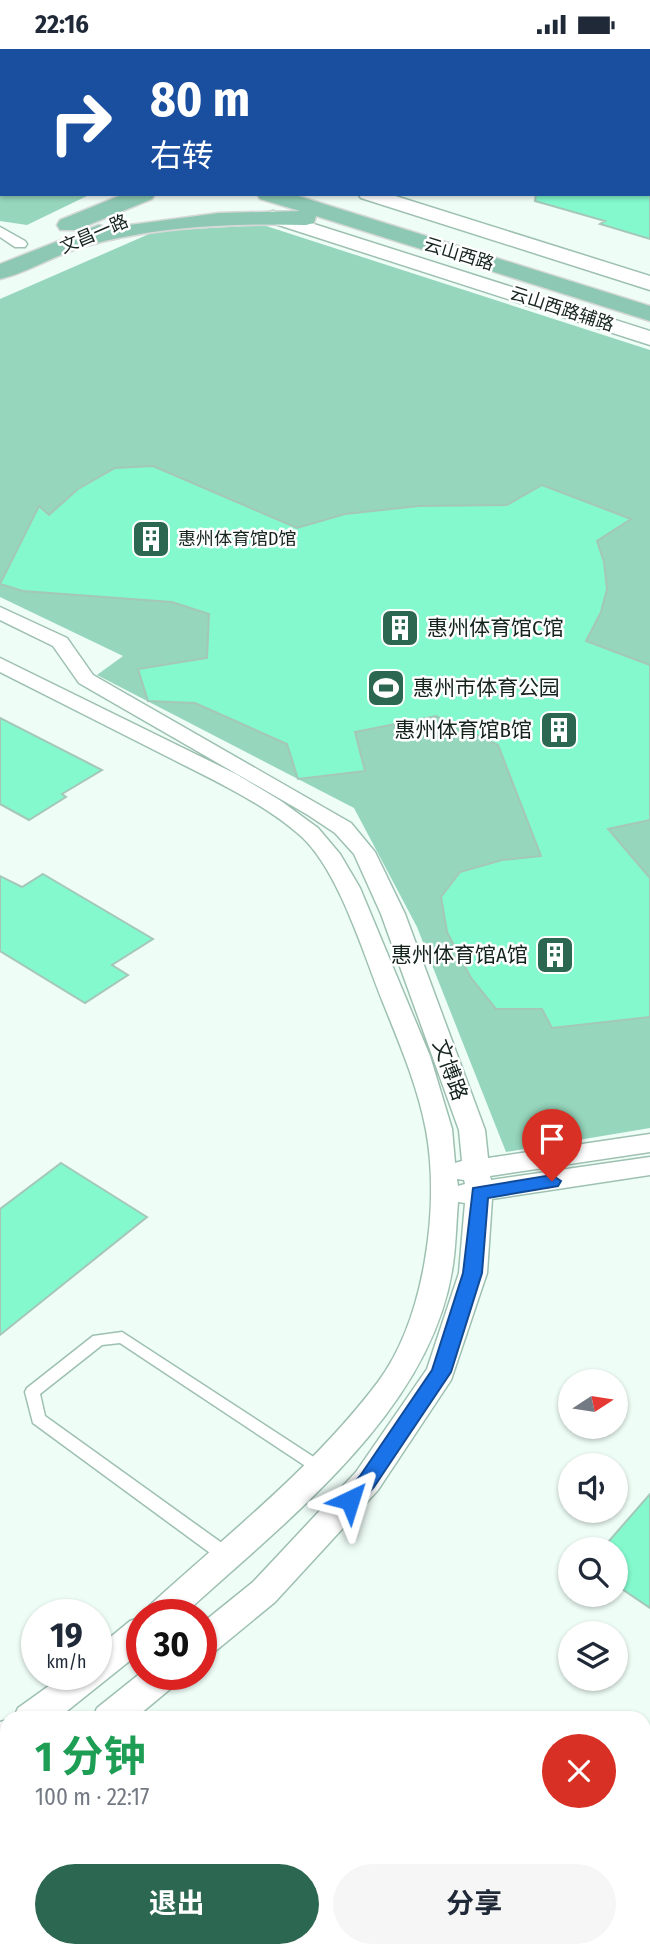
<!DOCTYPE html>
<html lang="zh">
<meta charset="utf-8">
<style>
body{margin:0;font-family:"Fira Sans Condensed","Noto Sans SC",sans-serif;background:#f6f6f7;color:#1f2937;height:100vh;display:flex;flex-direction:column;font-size:26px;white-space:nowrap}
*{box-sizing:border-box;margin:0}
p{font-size:23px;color:#747a83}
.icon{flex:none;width:38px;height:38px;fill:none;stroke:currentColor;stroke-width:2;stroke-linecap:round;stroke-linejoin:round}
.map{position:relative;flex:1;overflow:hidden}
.sheet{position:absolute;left:0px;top:1662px;width:651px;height:247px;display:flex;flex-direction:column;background:#fff;border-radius:21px 21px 0 0;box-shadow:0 2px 5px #0004}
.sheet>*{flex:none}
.guide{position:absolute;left:0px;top:0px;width:651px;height:147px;box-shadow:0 2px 5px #0004;background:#1a4fa0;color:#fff;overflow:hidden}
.needle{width:46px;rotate:78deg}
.controls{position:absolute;left:558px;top:1320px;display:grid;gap:14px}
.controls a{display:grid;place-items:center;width:70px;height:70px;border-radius:50%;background:#fff;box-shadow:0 2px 5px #0004;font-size:35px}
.speed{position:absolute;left:21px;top:1550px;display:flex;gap:14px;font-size:35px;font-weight:700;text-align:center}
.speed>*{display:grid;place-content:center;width:91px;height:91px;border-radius:50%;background:#fff;box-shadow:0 2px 5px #0004;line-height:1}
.speed small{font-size:18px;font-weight:400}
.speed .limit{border:10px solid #d22;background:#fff;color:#111}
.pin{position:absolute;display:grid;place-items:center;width:60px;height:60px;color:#fff;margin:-72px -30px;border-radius:50% 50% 50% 0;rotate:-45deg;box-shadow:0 0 7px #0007}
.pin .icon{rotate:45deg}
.me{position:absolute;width:77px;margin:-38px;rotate:41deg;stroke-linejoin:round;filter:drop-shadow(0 0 5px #0008)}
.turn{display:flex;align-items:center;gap:24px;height:147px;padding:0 35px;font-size:32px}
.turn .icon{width:91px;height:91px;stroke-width:2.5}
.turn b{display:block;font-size:49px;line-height:60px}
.round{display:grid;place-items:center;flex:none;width:74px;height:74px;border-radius:37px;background:#f6f6f7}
.summary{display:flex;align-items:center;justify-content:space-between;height:119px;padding:0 35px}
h1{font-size:42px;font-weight:700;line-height:52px;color:#1e9e55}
.cta{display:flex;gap:14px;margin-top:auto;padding:14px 35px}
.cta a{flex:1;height:80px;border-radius:42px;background:#2b6751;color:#fff;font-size:28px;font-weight:700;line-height:80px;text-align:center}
.cta a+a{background:#f6f6f7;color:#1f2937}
.status{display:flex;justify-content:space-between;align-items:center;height:49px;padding:0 35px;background:#fff;direction:ltr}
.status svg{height:19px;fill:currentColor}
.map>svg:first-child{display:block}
.green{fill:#95d6bc}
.building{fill:#83f9cd;stroke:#a5c7b8;stroke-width:2}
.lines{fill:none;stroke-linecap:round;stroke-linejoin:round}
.lane-casing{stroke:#9dc0b1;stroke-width:3}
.street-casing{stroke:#9dc0b1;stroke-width:3}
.secondary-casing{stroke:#9dc0b1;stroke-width:3}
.primary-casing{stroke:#d5d8d6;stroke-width:3}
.lane{fill:#fff;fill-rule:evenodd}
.street{fill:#fff;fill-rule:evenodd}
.secondary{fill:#fff;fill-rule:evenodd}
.primary{fill:#8cc8b3;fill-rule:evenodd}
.route{fill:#1a73e8;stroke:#114b97;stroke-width:2}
.labels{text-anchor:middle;stroke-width:5;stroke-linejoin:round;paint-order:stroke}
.far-street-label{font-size:18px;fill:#16241e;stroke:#fff}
.far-poi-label{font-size:18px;fill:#16241e;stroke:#fff;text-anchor:start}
.poi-label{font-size:21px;fill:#16241e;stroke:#fff;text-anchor:start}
.street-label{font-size:21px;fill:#16241e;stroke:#fff}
</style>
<div class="status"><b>22:16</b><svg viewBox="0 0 49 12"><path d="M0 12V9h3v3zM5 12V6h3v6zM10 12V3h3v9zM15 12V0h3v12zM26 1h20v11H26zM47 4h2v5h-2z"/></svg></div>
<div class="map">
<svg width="650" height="1909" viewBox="0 0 650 1909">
<rect width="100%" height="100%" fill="#effdf7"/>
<path class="green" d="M 0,68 L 2,145 L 91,145 L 27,176 L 0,172 Z
M 263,176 L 650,301 L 650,1079 L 506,1103 L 417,878 L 354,759 L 97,626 L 123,607 L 0,548 L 0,250 L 156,182 Z"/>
<path class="building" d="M 536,145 L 650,145 L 650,190 L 600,175 L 605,172 L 535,152 Z
M 153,417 L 297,479 L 345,465 L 419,457 L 507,456 L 542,436 L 631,470 L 597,492 L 604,513 L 607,540 L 601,563 L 586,592 L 650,616 L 650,771 L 608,780 L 650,829 L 650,968 L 552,979 L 542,960 L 496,960 L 471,929 L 447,883 L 441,848 L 460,823 L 502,811 L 541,807 L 498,696 L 436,667 L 355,683 L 365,722 L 298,730 L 287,695 L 195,654 L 148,652 L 138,620 L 207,609 L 209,565 L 172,553 L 23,542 L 0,535 L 39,457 L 49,466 L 78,440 L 115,419 Z
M 0,669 L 102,721 L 62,745 L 66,748 L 29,771 L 0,755 Z
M 43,825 L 153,890 L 112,916 L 128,926 L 85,954 L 0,902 L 0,827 L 22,838 Z
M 61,1114 L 147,1168 L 0,1286 L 0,1160 Z
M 650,1445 L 650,1559 L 616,1536 L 616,1500 L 602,1500 Z"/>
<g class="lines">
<defs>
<path id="lane" d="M 122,1283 L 326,1416 L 329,1420 L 326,1424 L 321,1426 L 316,1424 L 120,1294 L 102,1296 L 40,1345 L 45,1367 L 233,1502 L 235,1507 L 233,1512 L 227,1514 L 221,1512 L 33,1374 L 25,1343 L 27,1339 L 93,1287 Z
M 187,1902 L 184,1909 L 163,1909 L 166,1902 Z"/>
<path id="street" d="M 157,0 L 174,0 L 175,2 L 158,2 Z
M 189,0 L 206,0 L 207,2 L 190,2 Z
M 0,178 L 25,192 L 27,195 L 25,198 L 15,198 L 0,188 Z
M 0,558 L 67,589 L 93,626 L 351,774 L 375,803 L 405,865 L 485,1081 L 488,1109 L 650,1085 L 650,1103 L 490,1127 L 491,1131 L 650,1108 L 650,1126 L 492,1150 L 487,1224 L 451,1331 L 378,1441 L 275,1553 L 213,1604 L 201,1608 L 201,1575 L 253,1533 L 356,1423 L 427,1320 L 459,1224 L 465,1154 L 458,1153 C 456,1176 456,1199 452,1222 C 428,1366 284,1473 183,1566 L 145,1566 L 150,1556 C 228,1485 314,1418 378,1333 C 425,1270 440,1157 426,1081 C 418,1038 400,996 384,956 C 364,907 340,824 302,788 C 264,754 213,731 168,708 C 112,680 56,651 0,623 L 0,609 L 236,725 L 281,752 L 318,779 L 340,805 L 360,839 L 430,1007 L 452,1080 L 455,1114 L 462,1112 L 459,1081 L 381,865 L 354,805 L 335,784 L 308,766 L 79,634 L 53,597 L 0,571 ZM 457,1130 L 464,1131 L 465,1135 L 458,1137 Z
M 142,1568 L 142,1602 L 57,1670 L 13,1670 L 18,1659 L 64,1626 L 96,1626 L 96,1600 L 130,1572 Z
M 142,1623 L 142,1626 L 180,1626 L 175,1636 L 134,1670 L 92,1670 L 97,1659 Z
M 7,1671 L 7,1704 L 0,1706 L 0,1673 Z
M 0,1706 L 7,1709 L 7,1797 L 0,1795 Z
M 129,1902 L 171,1902 L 173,1909 L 132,1909 Z
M 209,1902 L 251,1902 L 253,1909 L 212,1909 Z"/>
<path id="secondary" d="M 358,145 L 389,145 L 650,227 L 650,241 L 361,149 Z
M 273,162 L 650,282 L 650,296 L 266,172 L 263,168 L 266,164 Z"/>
<path id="primary" d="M 450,0 L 471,0 L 449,2 Z
M 485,0 L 506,0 L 484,2 Z
M 0,53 L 2,53 L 2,66 L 0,66 Z
M 124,145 L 155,145 L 152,150 L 76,181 L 60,181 L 57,176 L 60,171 Z
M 257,145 L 292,145 L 650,257 L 650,272 L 316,167 L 314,174 L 306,176 C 233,174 156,177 86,197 C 56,205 30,223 0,230 L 0,215 L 99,176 L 107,179 L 219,164 L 300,162 L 260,150 Z"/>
</defs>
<use href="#lane" class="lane-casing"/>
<use href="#street" class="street-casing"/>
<use href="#secondary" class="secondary-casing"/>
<use href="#primary" class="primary-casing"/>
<use href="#lane" class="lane"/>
<use href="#street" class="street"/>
<use href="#secondary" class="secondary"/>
<use href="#primary" class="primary"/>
</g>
<path class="route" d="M 552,1126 L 561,1132 L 558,1137 L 488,1149 L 482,1224 L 451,1323 L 374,1438 L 357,1457 L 350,1459 L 343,1457 L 340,1451 L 360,1427 L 432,1321 L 463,1224 L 473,1139 Z"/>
<defs>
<symbol id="building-square" viewBox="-11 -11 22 22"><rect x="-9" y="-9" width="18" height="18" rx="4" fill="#2b6751" stroke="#fff"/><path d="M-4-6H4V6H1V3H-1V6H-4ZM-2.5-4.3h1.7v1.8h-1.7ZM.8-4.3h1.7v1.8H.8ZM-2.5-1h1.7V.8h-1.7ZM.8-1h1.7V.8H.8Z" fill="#fff"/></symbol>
<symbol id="stadium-square" viewBox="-11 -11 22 22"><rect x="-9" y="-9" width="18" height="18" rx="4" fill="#2b6751" stroke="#fff"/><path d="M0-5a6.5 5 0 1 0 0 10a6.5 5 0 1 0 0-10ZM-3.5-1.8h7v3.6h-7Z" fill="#fff"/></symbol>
</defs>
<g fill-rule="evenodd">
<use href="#building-square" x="129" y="468" width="44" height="44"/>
<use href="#building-square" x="378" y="557" width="44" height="44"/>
<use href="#stadium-square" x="364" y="617" width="44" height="44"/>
<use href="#building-square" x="537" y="659" width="44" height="44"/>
<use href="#building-square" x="533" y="884" width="44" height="44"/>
</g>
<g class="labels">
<g class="far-street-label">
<text transform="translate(94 185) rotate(-23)" y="6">文昌一路</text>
<text transform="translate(459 205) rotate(17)" y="6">云山西路</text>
<text transform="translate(562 260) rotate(18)" y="6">云山西路辅路</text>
</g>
<g class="far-poi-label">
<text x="178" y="496">惠州体育馆D馆</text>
</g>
<g class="poi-label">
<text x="427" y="586">惠州体育馆C馆</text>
<text x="413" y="646">惠州市体育公园</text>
<text x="532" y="688" text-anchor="end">惠州体育馆B馆</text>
<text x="528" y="913" text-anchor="end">惠州体育馆A馆</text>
</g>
<g class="street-label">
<text transform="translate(450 1021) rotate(70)" y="7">文博路</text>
</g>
</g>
</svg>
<div class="controls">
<a><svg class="needle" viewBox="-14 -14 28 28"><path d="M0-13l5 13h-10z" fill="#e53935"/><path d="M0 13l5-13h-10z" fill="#747a83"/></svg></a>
<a><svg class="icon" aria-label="sound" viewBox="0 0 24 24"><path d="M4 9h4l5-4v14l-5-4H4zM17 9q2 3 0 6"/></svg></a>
<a><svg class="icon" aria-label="search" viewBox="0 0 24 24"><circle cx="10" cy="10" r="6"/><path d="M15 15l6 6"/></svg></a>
<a><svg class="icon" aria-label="layers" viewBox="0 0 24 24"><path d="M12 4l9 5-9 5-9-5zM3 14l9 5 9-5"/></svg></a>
</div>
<div class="speed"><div>19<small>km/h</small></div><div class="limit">30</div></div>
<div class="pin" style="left:552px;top:1132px;background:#d93025"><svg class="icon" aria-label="arrive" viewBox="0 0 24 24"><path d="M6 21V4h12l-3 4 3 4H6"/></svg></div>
<svg class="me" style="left:350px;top:1451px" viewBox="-20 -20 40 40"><path d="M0-17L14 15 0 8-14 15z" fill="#1a73e8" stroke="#fff" stroke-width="4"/></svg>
<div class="guide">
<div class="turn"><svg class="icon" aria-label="right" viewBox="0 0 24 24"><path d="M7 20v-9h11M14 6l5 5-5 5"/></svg><div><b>80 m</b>右转</div></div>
</div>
<section class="sheet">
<div class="summary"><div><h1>1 分钟</h1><p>100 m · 22:17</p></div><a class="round" style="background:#d93025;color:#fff"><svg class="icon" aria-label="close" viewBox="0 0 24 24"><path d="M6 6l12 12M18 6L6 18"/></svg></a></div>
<div class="cta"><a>退出</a><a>分享</a></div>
</section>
</div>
